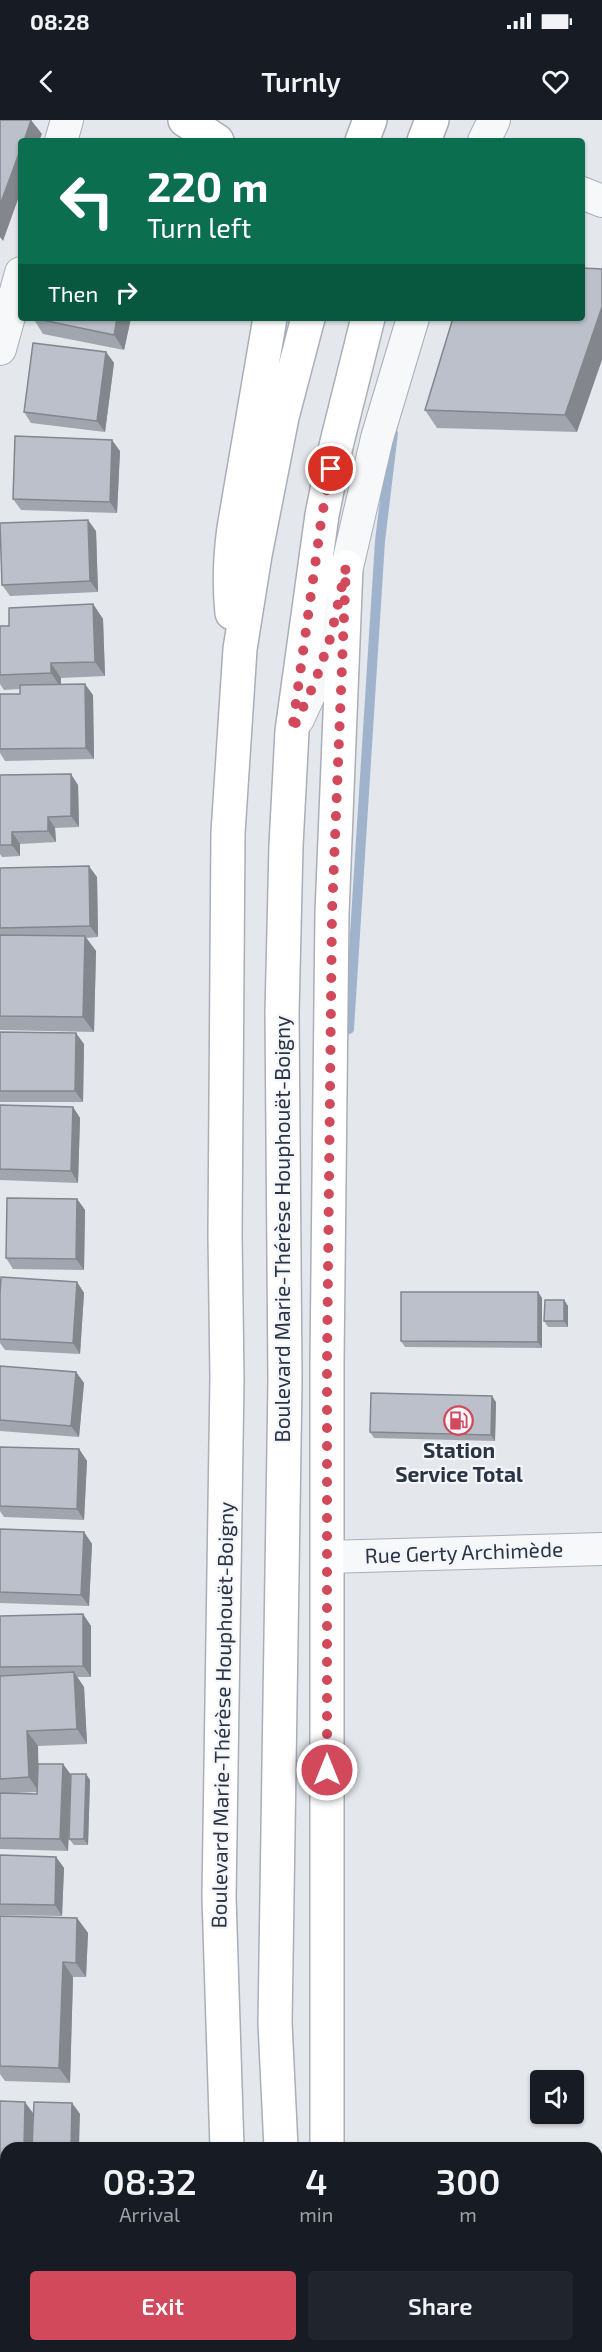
<!DOCTYPE html>
<meta charset="utf-8">
<style>
body{margin:0;font-family:"Exo 2",sans-serif;background:#20242c;color:#f1f3f6;height:100vh;display:flex;flex-direction:column;font-size:22px;white-space:nowrap}
*{box-sizing:border-box;margin:0}
p{font-size:20px;color:#9ea1a6}
.icon{flex:none;width:33px;height:33px;fill:none;stroke:currentColor;stroke-width:2;stroke-linecap:round;stroke-linejoin:round}
.map{position:relative;flex:1;overflow:hidden}
.sheet{position:absolute;left:0px;top:2022px;width:603px;height:210px;display:flex;flex-direction:column;background:#171b24;border-radius:18px 18px 0 0;box-shadow:0 2px 4px #0004}
.sheet>*{flex:none}
.top-card{position:absolute;left:18px;top:18px;width:567px;height:183px;border-radius:6px;box-shadow:0 2px 4px #0004;background:#0b6e4f;color:#fff;overflow:hidden}
.tools{position:absolute;left:530px;top:1950px;display:grid;gap:12px}
.tools a{display:grid;place-items:center;width:54px;height:54px;border-radius:6px;background:#171b24;box-shadow:0 2px 4px #0004;font-size:30px}
.pin{position:absolute;display:grid;place-items:center;width:51px;height:51px;color:#fff;margin:-26px;border:3px solid #fff;border-radius:50%;box-shadow:0 2px 6px #0007}
.me{position:absolute;width:66px;margin:-33px;rotate:0deg;stroke-linejoin:round;filter:drop-shadow(0 0 4px #0008)}
.turn{display:flex;align-items:center;gap:21px;height:126px;padding:0 30px;font-size:27px}
.turn .icon{width:78px;height:78px;stroke-width:2.5}
.turn b{display:block;font-size:42px;line-height:51px}
.then{display:flex;align-items:center;height:57px;padding:0 30px;background:#0003;gap:12px;font-size:22px}
.eta{display:flex;justify-content:space-evenly;align-items:center;height:102px;text-align:center}
.eta b{font-size:36px;font-weight:600;line-height:42px}
.action{display:flex;gap:12px;margin-top:auto;padding:12px 30px}
.action a{flex:1;height:69px;border-radius:6px;background:#d1495b;color:#fff;font-size:24px;font-weight:600;line-height:69px;text-align:center}
.action a+a{background:#20242c;color:#f1f3f6}
.status{display:flex;justify-content:space-between;align-items:center;height:42px;padding:0 30px;background:#171b24;direction:ltr}
.status svg{height:16px;fill:currentColor}
header{display:flex;justify-content:space-between;align-items:center;height:78px;padding:0 30px;background:#171b24;font-size:27px;font-weight:600}
.map>svg:first-child{display:block}
.lines{fill:none;stroke-linecap:round;stroke-linejoin:round}
.stream{stroke:#9fb4cc;stroke-width:10}
.minor-casing{stroke:#a9aeb7;stroke-width:34}
.secondary-casing{stroke:#a9aeb7;stroke-width:36}
.minor{stroke:#f7f8fa;stroke-width:32}
.secondary{stroke:#fff;stroke-width:33}
.wall{fill:#a1a5ae;fill-rule:evenodd}
.shaded-wall{fill:#83868d}
.building{fill:#bbc0ca;stroke:#83868d;stroke-width:1.5}
.route{stroke:#d1495b;stroke-width:10;stroke-dasharray:0 18}
.labels{text-anchor:middle;stroke-width:4.5;stroke-linejoin:round;paint-order:stroke}
.street-label{font-size:21px;fill:#2b3445;stroke:#f4f6f9}
.poi-label{font-size:21px;font-weight:bold;fill:#2b3445;stroke:#f4f6f9}
</style>
<div class="status"><b>08:28</b><svg viewBox="0 0 49 12"><path d="M0 12V9h3v3zM5 12V6h3v6zM10 12V3h3v9zM15 12V0h3v12zM26 1h20v11H26zM47 4h2v5h-2z"/></svg></div>
<header><svg class="icon" aria-label="back" viewBox="0 0 24 24"><path d="M15 5l-7 7 7 7"/></svg>Turnly<svg class="icon" aria-label="heart" viewBox="0 0 24 24"><path d="M12 20l-8-8c-3-5 5-10 8-4 3-6 11-1 8 4z"/></svg></header>
<div class="map">
<svg width="602" height="2232" viewBox="0 0 602 2232">
<rect width="100%" height="100%" fill="#e4e7ec"/>
<g class="lines">
<path class="stream" d="M 349,909 L 380,421 L 393,313"/>
<defs>
<path id="minor" d="M 61,21 L 67,0
M 484,21 L 494,0
M 582,73 L 602,81
M 0,229 L 21,153
M 298,599 L 315,562 L 331,516 L 377,318 L 413,198
M 327,1437 L 602,1429"/>
<path id="secondary" d="M 185,0 L 217,21
M 362,21 L 370,0
M 424,21 L 432,0
M 232,493 C 229,464 230,437 234,408 L 270,198
M 227,2028 L 219,1777 L 227,1258 L 225,1115 L 228,713 L 240,529 L 255,435 L 282,297 L 308,198
M 281,2028 L 275,1903 L 285,1261 L 282,893 L 286,726 L 292,611 L 322,395 L 336,326 L 368,198
M 327,2028 L 327,1241 L 332,793 L 346,447
M 232,2226 L 232,2232
M 307,2232 L 308,2226"/>
</defs>
<use href="#minor" class="minor-casing"/>
<use href="#secondary" class="secondary-casing"/>
<use href="#minor" class="minor"/>
<use href="#secondary" class="secondary"/>
</g>
<path class="wall" d="M 33,198 L 131,198 L 124,230 L 43,214 Z
M 582,198 L 577,312 L 437,308 L 425,290 Z
M 106,232 L 114,243 L 105,312 L 31,303 L 24,292 Z
M 120,331 L 117,393 L 21,390 L 13,379 Z
M 96,411 L 98,472 L 10,476 L 2,465 Z
M 93,484 L 103,499 L 105,556 L 61,558 L 61,564 L 93,575 L 94,639 L 5,641 L 0,633 L 0,574 L 20,574 L 20,569 L 4,570 L 0,564 L 0,506 L 9,506 Z
M 0,655 L 78,665 L 79,707 L 55,708 L 56,722 L 20,724 L 20,736 L 2,737 L 0,734 Z
M 0,748 L 97,757 L 98,817 L 86,818 L 96,831 L 94,912 L 0,910 Z
M 0,912 L 84,924 L 83,982 L 0,982 Z
M 0,985 L 73,987 L 80,998 L 78,1063 L 0,1060 Z
M 77,1079 L 85,1090 L 84,1150 L 13,1149 L 6,1138 Z
M 77,1162 L 84,1173 L 80,1234 L 5,1230 L 0,1223 L 0,1174 Z
M 538,1172 L 542,1178 L 542,1228 L 405,1227 L 401,1221 Z
M 564,1180 L 568,1186 L 568,1207 L 548,1207 L 544,1201 Z
M 0,1246 L 76,1252 L 84,1263 L 79,1317 L 0,1311 Z
M 496,1282 L 495,1321 L 374,1318 L 370,1312 Z
M 0,1327 L 79,1329 L 87,1341 L 84,1400 L 4,1397 L 0,1391 Z
M 0,1409 L 84,1412 L 92,1424 L 89,1486 L 0,1483 Z
M 83,1494 L 91,1506 L 91,1557 L 77,1557 L 84,1567 L 87,1624 L 38,1626 L 38,1644 L 63,1644 L 71,1655 L 68,1731 L 0,1729 L 0,1496 ZM 37,1672 L 37,1674 L 16,1673 Z
M 86,1654 L 90,1660 L 88,1725 L 74,1725 L 69,1719 Z
M 0,1735 L 56,1737 L 64,1748 L 62,1796 L 0,1795 Z
M 0,1796 L 77,1798 L 88,1813 L 86,1857 L 73,1857 L 70,1963 L 5,1961 L 0,1954 Z
M 0,1981 L 33,1993 L 72,1983 L 80,1994 L 6,2028 L 6,2047 L 0,2047 Z
M 597,2060 L 602,2060 L 602,2145 L 597,2145 Z
M 0,2076 L 6,2077 L 6,2209 L 0,2209 Z"/>
<path class="shaded-wall" d="M 31,0 L 42,14 L 39,21 L 24,21 Z
M 21,28 L 21,71 L 3,121 L 0,117 L 0,85 Z
M 602,187 L 602,240 L 577,312 L 565,295 Z
M 117,198 L 131,198 L 124,230 L 114,215 Z
M 106,232 L 114,243 L 105,312 L 97,301 Z
M 112,320 L 120,331 L 117,393 L 110,382 Z
M 88,400 L 96,411 L 98,472 L 90,461 Z
M 93,484 L 103,499 L 105,556 L 95,542 Z
M 51,543 L 61,558 L 61,568 L 51,553 Z
M 85,564 L 93,575 L 94,639 L 86,628 Z
M 71,654 L 78,665 L 79,707 L 71,696 Z
M 48,697 L 55,708 L 56,722 L 48,711 Z
M 12,712 L 20,724 L 20,736 L 12,725 Z
M 89,746 L 97,757 L 98,817 L 90,806 Z
M 85,816 L 96,831 L 94,912 L 83,897 Z
M 76,913 L 84,924 L 83,982 L 75,971 Z
M 73,987 L 80,998 L 78,1063 L 71,1051 Z
M 77,1079 L 85,1090 L 84,1150 L 76,1139 Z
M 77,1162 L 84,1173 L 80,1234 L 73,1223 Z
M 538,1172 L 542,1178 L 542,1228 L 538,1222 Z
M 564,1180 L 568,1186 L 568,1207 L 564,1201 Z
M 76,1252 L 84,1263 L 79,1317 L 71,1306 Z
M 492,1276 L 496,1282 L 495,1321 L 491,1315 Z
M 79,1329 L 87,1341 L 84,1400 L 77,1389 Z
M 84,1412 L 92,1424 L 89,1486 L 81,1475 Z
M 83,1494 L 91,1506 L 91,1557 L 83,1546 Z
M 74,1552 L 84,1567 L 87,1624 L 77,1609 Z
M 27,1611 L 38,1626 L 39,1672 L 29,1657 Z
M 63,1644 L 71,1655 L 68,1731 L 60,1719 Z
M 86,1654 L 90,1660 L 88,1725 L 84,1719 Z
M 56,1737 L 64,1748 L 62,1796 L 55,1785 Z
M 77,1798 L 88,1813 L 86,1857 L 76,1843 Z
M 63,1842 L 73,1857 L 70,1963 L 59,1948 Z
M 25,1982 L 33,1993 L 32,2028 L 24,2028 Z
M 72,1983 L 80,1994 L 79,2028 L 71,2028 Z"/>
<path class="building" d="M 0,0 L 31,0 L 24,21 L 21,21 L 21,28 L 0,85 Z
M 582,148 L 602,149 L 602,187 L 565,295 L 425,290 L 453,198 L 582,198 Z
M 33,198 L 117,198 L 114,215 Z
M 33,223 L 106,232 L 97,301 L 24,292 Z
M 15,316 L 112,320 L 110,382 L 13,379 Z
M 88,400 L 90,461 L 2,465 L 0,403 Z
M 93,484 L 95,542 L 51,543 L 51,553 L 0,555 L 0,506 L 9,506 L 9,488 Z
M 85,564 L 86,628 L 0,629 L 0,574 L 20,574 L 20,565 Z
M 71,654 L 71,696 L 48,697 L 48,711 L 12,712 L 12,725 L 0,725 L 0,655 Z
M 89,746 L 90,806 L 0,808 L 0,748 Z
M 0,815 L 85,816 L 83,897 L 0,896 Z
M 0,912 L 76,913 L 75,971 L 0,971 Z
M 0,985 L 73,987 L 71,1051 L 0,1049 Z
M 7,1078 L 77,1079 L 76,1139 L 6,1138 Z
M 1,1157 L 77,1162 L 73,1223 L 0,1219 L 0,1174 Z
M 401,1172 L 538,1172 L 538,1222 L 401,1221 Z
M 545,1180 L 564,1180 L 564,1201 L 544,1201 Z
M 0,1246 L 76,1252 L 71,1306 L 0,1300 Z
M 371,1273 L 492,1276 L 491,1315 L 370,1312 Z
M 0,1327 L 79,1329 L 77,1389 L 0,1386 Z
M 0,1409 L 84,1412 L 81,1475 L 0,1472 Z
M 83,1494 L 83,1546 L 0,1547 L 0,1496 Z
M 74,1552 L 77,1609 L 27,1611 L 29,1657 L 0,1659 L 0,1556 Z
M 38,1644 L 63,1644 L 60,1719 L 0,1718 L 0,1673 L 37,1674 Z
M 71,1654 L 86,1654 L 84,1719 L 69,1719 Z
M 0,1735 L 56,1737 L 55,1785 L 0,1784 Z
M 0,1796 L 77,1798 L 76,1843 L 63,1842 L 59,1948 L 0,1946 Z
M 0,1981 L 25,1982 L 24,2028 L 6,2028 L 6,2036 L 0,2036 Z
M 34,1982 L 72,1983 L 71,2028 L 32,2028 Z
M 597,2060 L 602,2060 L 602,2135 L 597,2134 Z
M 0,2076 L 6,2077 L 6,2194 L 0,2194 Z
M 597,2170 L 602,2170 L 602,2232 L 592,2232 L 592,2226 L 597,2226 Z"/>
<g class="lines">
<path class="route" d="M 327,1650 L 327,1241 L 332,793 L 346,447 L 331,516 L 315,562 L 292,611 L 322,395 L 331,349"/>
</g>
<defs>
<symbol id="fuel-ring" viewBox="-11 -11 22 22"><circle r="9.5" fill="#f4f6f9" stroke="#d1495b" stroke-width="1.5"/><path d="M-5.5-6h7V0h2V4h1.3V-2.5L3-4.5l.8-.8L6-3V5H2.5V1h-1V6h-7ZM-4.2-4.7v3.2H.2V-4.7Z" fill="#d1495b"/></symbol>
</defs>
<g fill-rule="evenodd">
<use href="#fuel-ring" x="442" y="1284" width="33" height="33"/>
</g>
<g class="labels">
<g class="street-label">
<text transform="translate(283 1109) rotate(-90)" y="7">Boulevard Marie-Thérèse Houphouët-Boigny</text>
<text transform="translate(464 1433) rotate(-2)" y="7">Rue Gerty Archimède</text>
<text transform="translate(223 1595) rotate(-89)" y="7">Boulevard Marie-Thérèse Houphouët-Boigny</text>
</g>
<g class="poi-label">
<text x="459" y="1338">Station<tspan x="459" dy="24">Service Total</tspan></text>
</g>
</g>
</svg>
<div class="tools">
<a><svg class="icon" aria-label="sound" viewBox="0 0 24 24"><path d="M4 9h4l5-4v14l-5-4H4zM17 9q2 3 0 6"/></svg></a>
</div>
<div class="pin" style="left:331px;top:349px;background:#d93025"><svg class="icon" aria-label="arrive" viewBox="0 0 24 24"><path d="M6 21V4h12l-3 4 3 4H6"/></svg></div>
<svg class="me" style="left:327px;top:1650px" viewBox="-20 -20 40 40"><circle r="17" fill="#d1495b" stroke="#fff" stroke-width="3"/><path d="M0-11L8 9 0 5-8 9z" fill="#fff"/></svg>
<div class="top-card">
<div class="turn"><svg class="icon" aria-label="left" viewBox="0 0 24 24"><path d="M17 20v-9H6M10 6l-5 5 5 5"/></svg><div><b>220 m</b>Turn left</div></div>
<div class="then">Then<svg class="icon" aria-label="right" viewBox="0 0 24 24"><path d="M7 20v-9h11M14 6l5 5-5 5"/></svg></div>
</div>
<section class="sheet">
<div class="eta">
<div><b>08:32</b><p>Arrival</p></div>
<div><b>4</b><p>min</p></div>
<div><b>300</b><p>m</p></div>
</div>
<div class="action"><a>Exit</a><a>Share</a></div>
</section>
</div>
